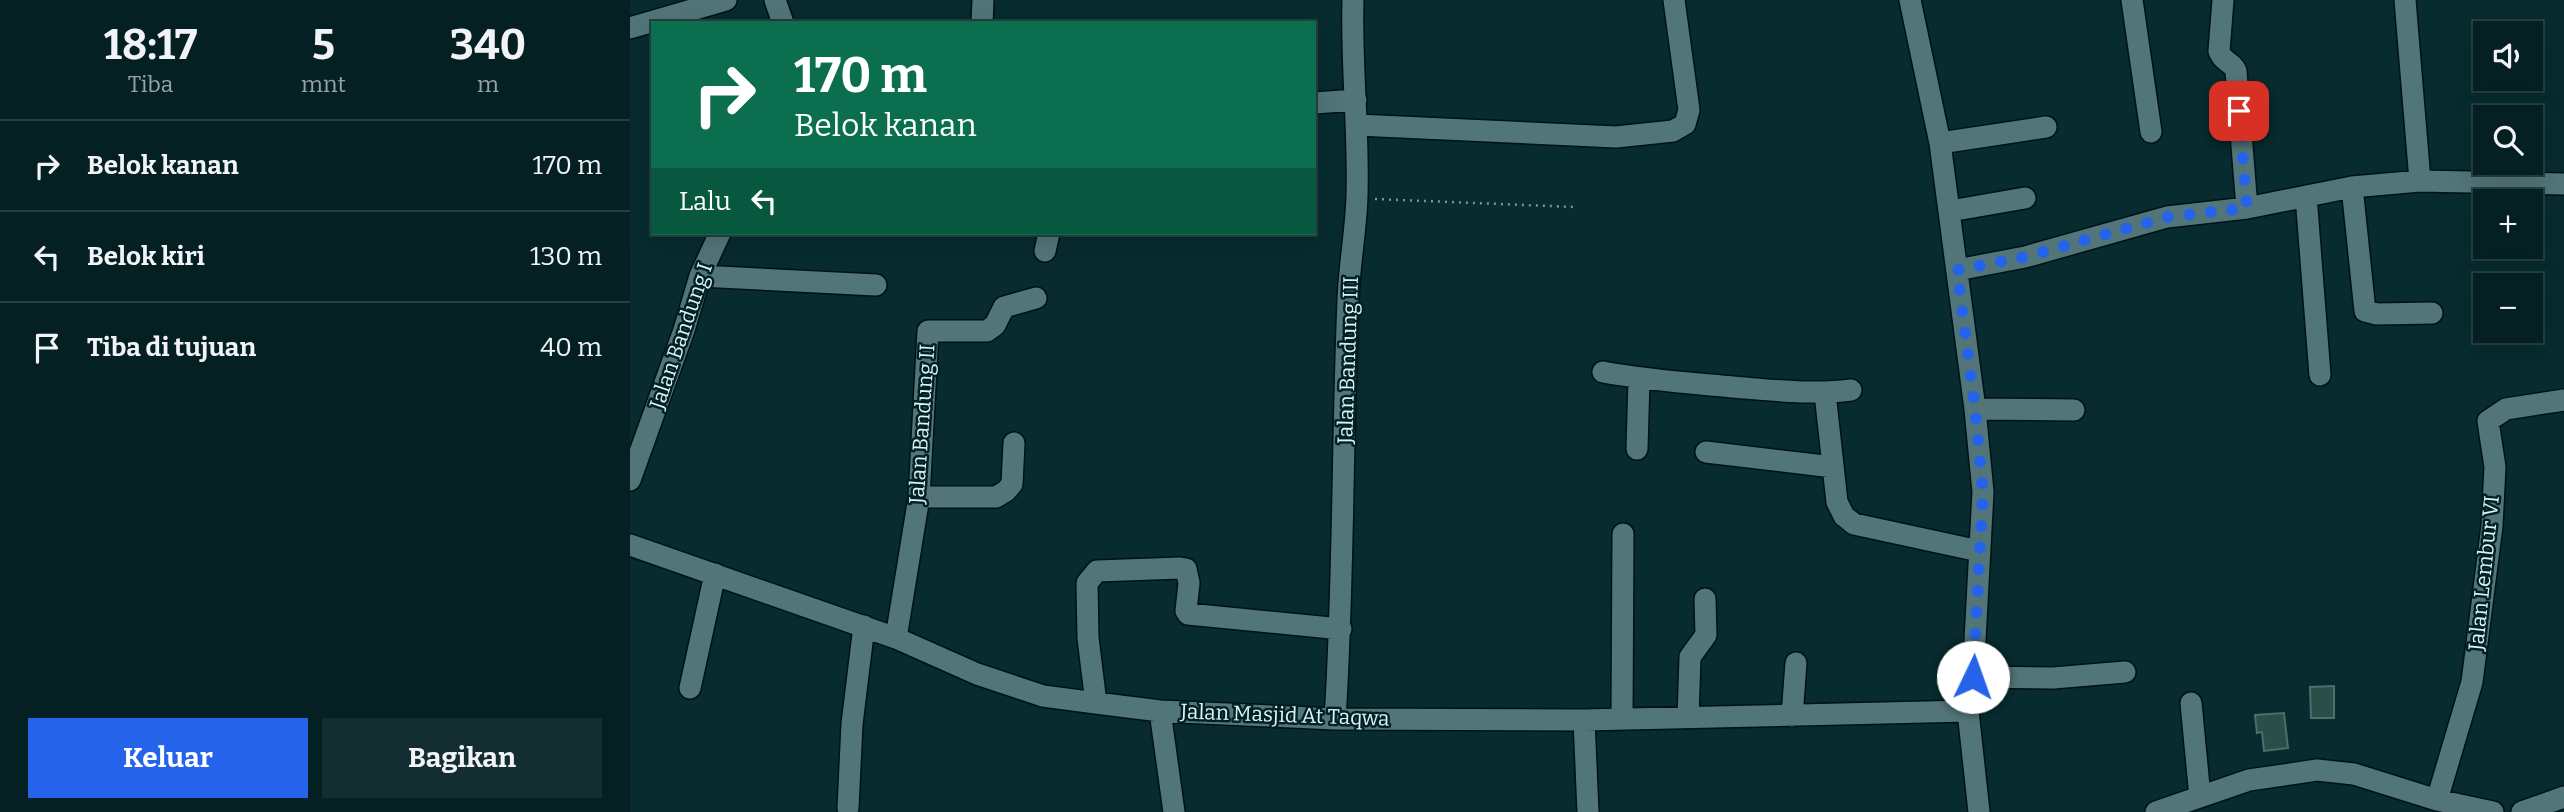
<!DOCTYPE html>
<html lang="id">
<meta charset="utf-8">
<style>
body{margin:0;font-family:Bitter,serif;background:#132d30;color:#f1f3f6;height:100vh;display:flex;flex-direction:column;font-size:26px;white-space:nowrap}
*{box-sizing:border-box;margin:0}
p{font-size:23px;color:#97a3a6}
.icon{flex:none;width:38px;height:38px;fill:none;stroke:currentColor;stroke-width:2;stroke-linecap:round;stroke-linejoin:round}
.map{position:relative;flex:1;overflow:hidden}
.panel{display:flex;flex-direction:column;background:#052023;width:630px}
.panel>*{flex:none}
.top-card{position:absolute;left:21px;top:21px;width:665px;height:214px;border-radius:0px;box-shadow:0 7px 28px #0002,0 0 0 2px #263e41;background:#0b6e4f;color:#fff;overflow:hidden}
.buttons{position:absolute;left:1843px;top:21px;display:grid;gap:14px}
.buttons a{display:grid;place-items:center;width:70px;height:70px;border-radius:0px;background:#052023;box-shadow:0 7px 28px #0002,0 0 0 2px #263e41;font-size:35px}
.pin{position:absolute;display:grid;place-items:center;width:60px;height:60px;color:#fff;margin:-30px;border-radius:14px;box-shadow:0 4px 10px #0006}
.me{position:absolute;width:77px;margin:-38px;rotate:3deg;stroke-linejoin:round;filter:drop-shadow(0 0 5px #0008)}
.turn{display:flex;align-items:center;gap:24px;height:147px;padding:0 28px;font-size:32px}
.turn .icon{width:91px;height:91px;stroke-width:2.5}
.turn b{display:block;font-size:49px;line-height:60px}
.then{display:flex;align-items:center;height:66px;padding:0 28px;background:#0003;gap:14px;font-size:26px}
.eta{display:flex;justify-content:space-evenly;align-items:center;height:119px;text-align:center}
.eta b{font-size:42px;font-weight:700;line-height:49px}
.primary-button{display:flex;gap:14px;margin-top:auto;padding:14px 28px}
.primary-button a{flex:1;height:80px;border-radius:0px;background:#2563eb;color:#fff;font-size:28px;font-weight:700;line-height:80px;text-align:center}
.primary-button a+a{background:#132d30;color:#f1f3f6}
ul{padding:0;list-style:none}
li{display:flex;align-items:center;gap:21px;height:91px;padding:0 28px;border-top:2px solid #263e41}
li div{flex:1}
li b{display:block;font-size:26px}
li em{font-style:normal}
main{display:flex;flex:1;min-height:0}
.map>svg:first-child{display:block}
.building{fill:#2c4e49;stroke:#4d6f6a;stroke-width:2}
.lines{fill:none;stroke-linecap:round;stroke-linejoin:round}
.minor-casing{stroke:#001215;stroke-width:24}
.path{stroke:#7a9598;stroke-width:2.5;stroke-dasharray:2 5;stroke-linecap:butt}
.minor{stroke:#527579;stroke-width:21}
.route{stroke:#2563eb;stroke-width:12;stroke-dasharray:0 21.6}
.labels{text-anchor:middle;stroke-width:5;stroke-linejoin:round;paint-order:stroke}
.street-label{font-size:21px;fill:#dff2f4;stroke:#002125}
</style>
<main>
<section class="panel">
<div class="eta">
<div><b>18:17</b><p>Tiba</p></div>
<div><b>5</b><p>mnt</p></div>
<div><b>340</b><p>m</p></div>
</div>
<ul>
<li><svg class="icon" aria-label="right" viewBox="0 0 24 24"><path d="M7 20v-9h11M14 6l5 5-5 5"/></svg><div><b>Belok kanan</b></div><em>170 m</em></li>
<li><svg class="icon" aria-label="left" viewBox="0 0 24 24"><path d="M17 20v-9H6M10 6l-5 5 5 5"/></svg><div><b>Belok kiri</b></div><em>130 m</em></li>
<li><svg class="icon" aria-label="arrive" viewBox="0 0 24 24"><path d="M6 21V4h12l-3 4 3 4H6"/></svg><div><b>Tiba di tujuan</b></div><em>40 m</em></li>
</ul>
<div class="primary-button"><a>Keluar</a><a>Bagikan</a></div>
</section>
<div class="map">
<svg width="1934" height="812" viewBox="0 0 1934 812">
<rect width="100%" height="100%" fill="#072b2f"/>
<path class="building" d="M 1704,686 L 1704,718 L 1681,718 L 1680,687 Z
M 1654,713 L 1658,748 L 1634,751 L 1632,732 L 1627,733 L 1625,715 Z"/>
<g class="lines">
<defs>
<path id="minor" d="M 145,0 L 153,23
M 1280,0 L 1310,143 L 1345,409 L 1353,492 L 1343,677 L 1338,711 L 1349,812
M 1502,0 L 1521,132
M 1593,0 L 1589,51 C 1592,62 1603,62 1606,71 L 1617,208
M 1775,0 L 1790,181
M 352,23 L 353,0
M 0,28 L 96,0
M 684,103 L 726,100
M 727,125 L 986,137 L 1043,131 L 1055,124 L 1059,110 L 1044,0
M 1310,143 L 1416,127
M 1722,187 L 1735,311 L 1747,314 L 1802,313
M 1676,196 L 1690,375
M 1320,211 L 1395,198
M 415,251 L 419,233
M 1327,270 L 1395,257 L 1537,217 L 1617,208 L 1722,187 L 1790,181 L 1934,184
M 70,276 L 246,285
M 973,372 C 1016,380 1059,383 1102,387 C 1142,390 1182,395 1221,390
M 1195,393 L 1207,502 L 1214,516 L 1224,524 L 1349,551
M 1345,409 L 1444,410
M 1007,449 L 1009,379
M 1076,452 L 1203,467
M 0,480 L 54,330 L 70,276 L 90,233
M 289,497 L 366,497 L 376,491 L 382,484 L 384,443
M 0,545 L 266,638 L 347,674 L 413,696 L 466,703 L 530,711 L 705,719 L 954,720 L 1338,711
M 266,638 L 289,497 L 298,331 L 357,331 L 365,325 L 374,307 L 406,298
M 1343,677 L 1423,678 L 1495,672
M 60,688 L 85,574
M 466,703 L 458,638 L 457,583 L 467,571 L 550,568 L 556,569 L 559,583 L 556,611 L 558,614 L 711,629
M 1561,703 L 1570,797
M 530,711 L 544,812
M 1162,716 L 1166,663
M 992,718 L 993,534
M 1058,718 L 1060,657 L 1076,635 L 1075,599
M 705,719 C 714,580 712,441 718,301 C 719,266 726,231 727,196 C 729,130 721,65 723,0
M 954,720 L 958,812
M 1807,800 L 1842,682 L 1862,526 L 1865,467 L 1858,421 L 1876,409 L 1934,400
M 218,808 L 222,724 L 234,626
M 1526,812 L 1619,780 L 1687,770 L 1724,774 L 1807,800 L 1863,812
M 1892,812 L 1934,797"/>
</defs>
<use href="#minor" class="minor-casing"/>
<path class="path" d="M 745,199 L 944,207"/>
<use href="#minor" class="minor"/>
</g>
<g class="lines">
<path class="route" d="M 1343,677 L 1353,492 L 1345,409 L 1327,270 L 1395,257 L 1537,217 L 1617,208 L 1609,111"/>
</g>
<g class="labels">
<g class="street-label">
<text transform="translate(51 336) rotate(-71)" y="7">Jalan Bandung I</text>
<text transform="translate(718 360) rotate(-88)" y="7">Jalan Bandung III</text>
<text transform="translate(292 424) rotate(-86)" y="7">Jalan Bandung II</text>
<text transform="translate(1854 573) rotate(-84)" y="7">Jalan Lembur VI</text>
<text transform="translate(655 715) rotate(2)" y="7">Jalan Masjid At Taqwa</text>
</g>
</g>
</svg>
<div class="buttons">
<a><svg class="icon" aria-label="sound" viewBox="0 0 24 24"><path d="M4 9h4l5-4v14l-5-4H4zM17 9q2 3 0 6"/></svg></a>
<a><svg class="icon" aria-label="search" viewBox="0 0 24 24"><circle cx="10" cy="10" r="6"/><path d="M15 15l6 6"/></svg></a>
<a>+</a>
<a>−</a>
</div>
<div class="pin" style="left:1609px;top:111px;background:#d93025"><svg class="icon" aria-label="arrive" viewBox="0 0 24 24"><path d="M6 21V4h12l-3 4 3 4H6"/></svg></div>
<svg class="me" style="left:1343px;top:677px" viewBox="-20 -20 40 40"><circle r="19" fill="#fff"/><path d="M0-13L10 11 0 6-10 11z" fill="#2563eb"/></svg>
<div class="top-card">
<div class="turn"><svg class="icon" aria-label="right" viewBox="0 0 24 24"><path d="M7 20v-9h11M14 6l5 5-5 5"/></svg><div><b>170 m</b>Belok kanan</div></div>
<div class="then">Lalu<svg class="icon" aria-label="left" viewBox="0 0 24 24"><path d="M17 20v-9H6M10 6l-5 5 5 5"/></svg></div>
</div>
</div>
</main>
